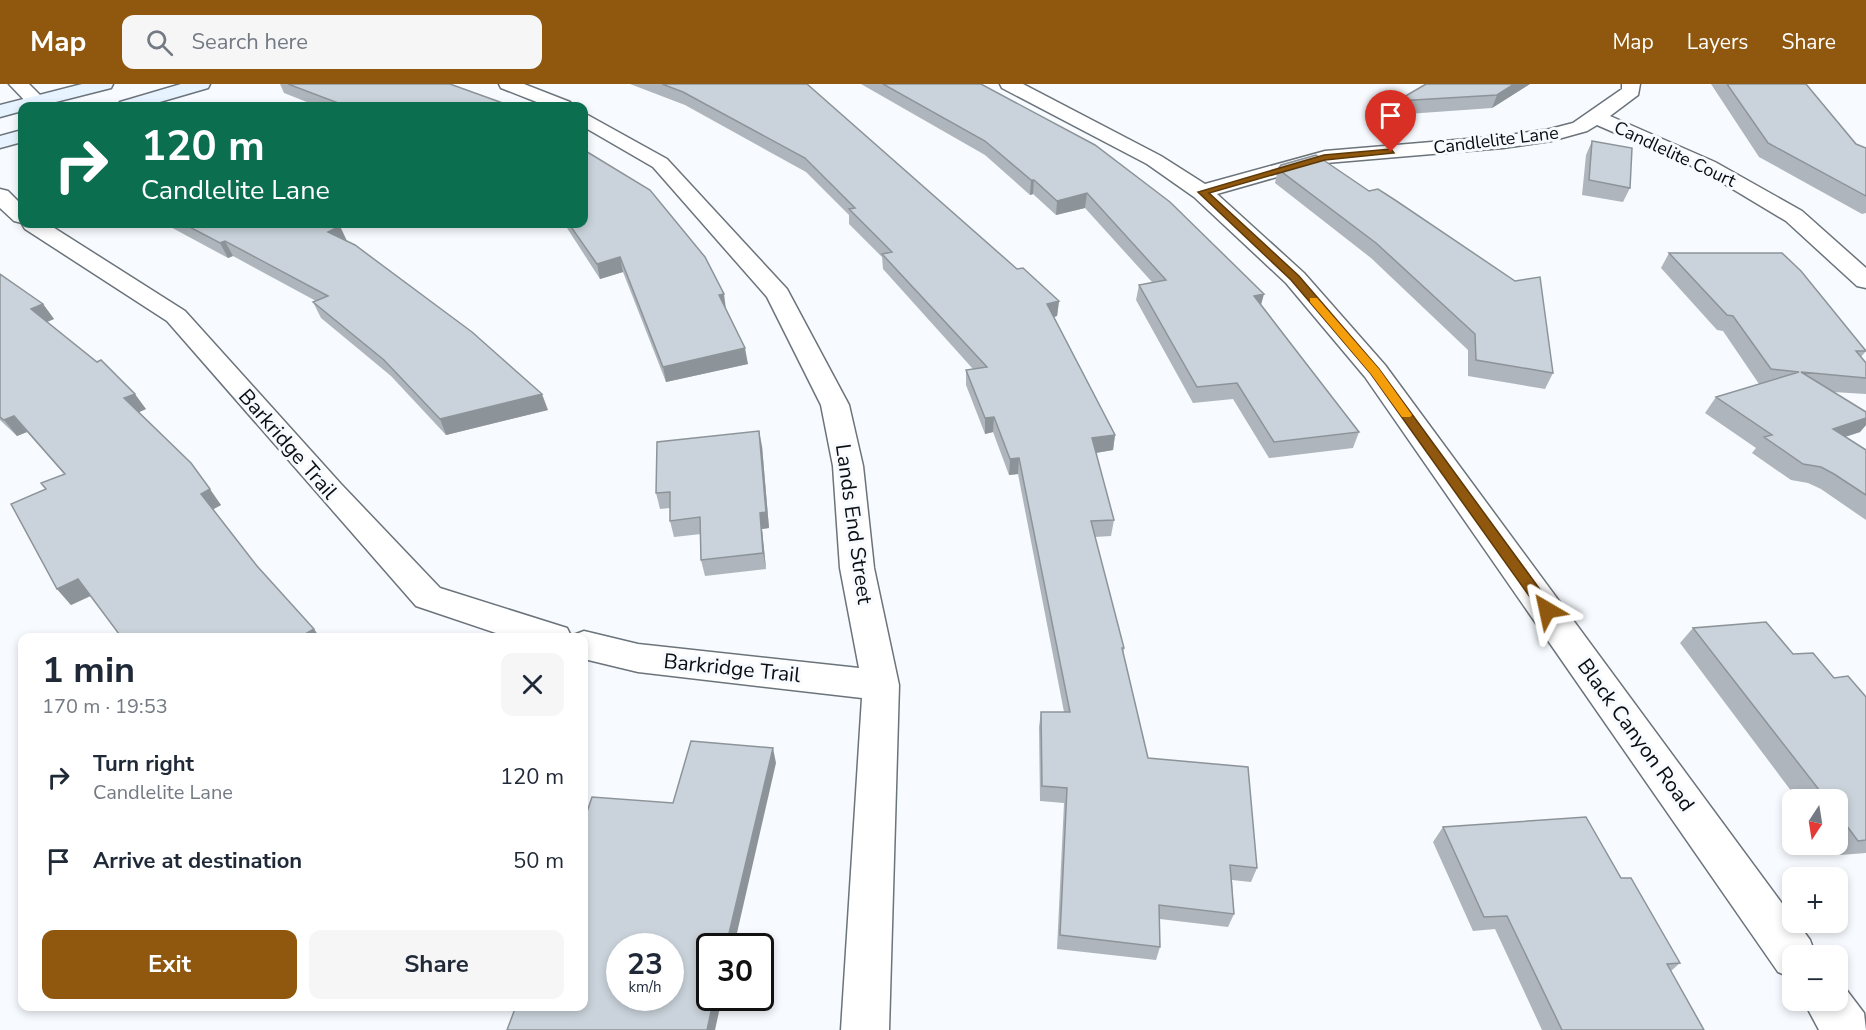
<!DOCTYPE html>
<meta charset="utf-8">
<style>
body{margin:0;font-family:"Nunito Sans",sans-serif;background:#f6f6f7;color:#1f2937;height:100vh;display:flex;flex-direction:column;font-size:22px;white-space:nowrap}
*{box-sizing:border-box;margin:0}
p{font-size:20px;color:#747a83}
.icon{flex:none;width:33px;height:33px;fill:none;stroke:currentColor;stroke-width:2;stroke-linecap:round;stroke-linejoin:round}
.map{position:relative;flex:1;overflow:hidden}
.details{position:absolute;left:18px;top:549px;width:570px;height:378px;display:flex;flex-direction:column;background:#fff;border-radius:12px;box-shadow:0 3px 9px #0003}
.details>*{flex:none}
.guide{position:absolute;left:18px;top:18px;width:570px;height:126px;border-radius:12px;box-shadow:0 3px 9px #0003;background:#0b6e4f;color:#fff;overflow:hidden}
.needle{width:39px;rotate:192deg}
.buttons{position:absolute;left:1782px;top:705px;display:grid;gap:12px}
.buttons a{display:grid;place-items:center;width:66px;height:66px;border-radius:12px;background:#fff;box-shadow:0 3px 9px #0003;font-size:30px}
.speed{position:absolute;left:606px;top:849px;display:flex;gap:12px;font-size:30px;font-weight:700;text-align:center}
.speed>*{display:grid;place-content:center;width:78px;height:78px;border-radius:50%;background:#fff;box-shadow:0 3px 9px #0003;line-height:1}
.speed small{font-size:15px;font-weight:400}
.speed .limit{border:3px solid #111;border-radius:9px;background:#fff;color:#111}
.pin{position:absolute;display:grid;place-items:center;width:51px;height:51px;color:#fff;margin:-62px -26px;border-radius:50% 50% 50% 0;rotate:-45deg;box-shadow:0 0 6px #0007}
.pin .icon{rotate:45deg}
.me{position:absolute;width:66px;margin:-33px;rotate:324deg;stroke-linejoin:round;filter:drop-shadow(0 0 4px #0008)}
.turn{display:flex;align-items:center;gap:21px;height:126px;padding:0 24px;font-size:27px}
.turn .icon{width:78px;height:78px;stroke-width:2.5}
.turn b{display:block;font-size:42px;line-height:51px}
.round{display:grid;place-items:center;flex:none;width:63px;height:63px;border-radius:12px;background:#f6f6f7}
.head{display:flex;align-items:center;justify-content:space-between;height:102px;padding:0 24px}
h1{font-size:36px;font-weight:700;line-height:45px}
.action{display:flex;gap:12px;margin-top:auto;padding:12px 24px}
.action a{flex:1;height:69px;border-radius:12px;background:#8f580e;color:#fff;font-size:24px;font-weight:700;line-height:69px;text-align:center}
.action a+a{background:#f6f6f7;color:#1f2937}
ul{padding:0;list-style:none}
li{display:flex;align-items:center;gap:18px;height:84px;padding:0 24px}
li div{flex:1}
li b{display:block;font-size:22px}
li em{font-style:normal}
header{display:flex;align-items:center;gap:36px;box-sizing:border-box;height:84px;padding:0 30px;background:#8f580e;color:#fff}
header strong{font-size:28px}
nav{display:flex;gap:33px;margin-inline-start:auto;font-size:21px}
.search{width:420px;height:54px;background:#f6f6f7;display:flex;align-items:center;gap:15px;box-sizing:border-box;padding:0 21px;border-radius:12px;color:#747a83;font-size:22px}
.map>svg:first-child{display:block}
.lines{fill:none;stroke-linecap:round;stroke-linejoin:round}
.street-casing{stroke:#6b737b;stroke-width:3}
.secondary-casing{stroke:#6b737b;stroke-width:3}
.street{fill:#fff;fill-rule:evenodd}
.secondary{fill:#e7f3fe;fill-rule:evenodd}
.wall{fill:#aeb5bc}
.shaded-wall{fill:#8d9499}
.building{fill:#cad3db;stroke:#8d9499;stroke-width:1.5;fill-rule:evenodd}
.route{fill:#8f580e;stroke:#5d3909;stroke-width:1.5}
.slow{fill:#f59e0b}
.labels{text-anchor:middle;stroke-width:6;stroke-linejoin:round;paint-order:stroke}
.far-street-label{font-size:18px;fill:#0b0e10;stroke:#f7fafe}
.street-label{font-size:21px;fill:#0b0e10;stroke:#f7fafe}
</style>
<header>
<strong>Map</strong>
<div class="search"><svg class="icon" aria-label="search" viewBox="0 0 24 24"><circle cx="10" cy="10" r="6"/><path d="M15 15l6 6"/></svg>Search here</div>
<nav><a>Map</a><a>Layers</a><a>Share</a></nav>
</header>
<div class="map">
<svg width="1866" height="946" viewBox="0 0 1866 946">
<rect width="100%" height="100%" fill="#f7fafe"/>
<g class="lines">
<defs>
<path id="street" d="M 9,0 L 29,0 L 47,18 L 42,22 L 30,22 Z
M 499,0 L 524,0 L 570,18 L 573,22 L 547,22 L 501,4 Z
M 1000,0 L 1023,0 L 1161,72 L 1205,100 L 1325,67 L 1503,52 L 1550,45 L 1573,39 L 1622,5 L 1622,0 L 1640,0 L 1638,11 L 1610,32 L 1715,78 L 1802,127 L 1866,184 L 1866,204 L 1857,202 L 1786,137 L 1701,86 L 1597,41 L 1587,47 L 1551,57 L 1503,64 L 1326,79 L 1217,110 L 1304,189 L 1385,281 L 1792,833 L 1792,838 L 1797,838 L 1810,856 L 1816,872 L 1792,872 L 1792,894 L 1778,888 L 1365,293 L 1286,199 L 1194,113 L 1147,80 L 1002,4 Z
M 584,29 L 667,75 L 787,205 L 849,321 L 863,382 L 874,484 L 899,601 L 889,946 L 841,946 L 862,614 L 638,588 L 584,575 L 584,554 L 511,554 L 416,522 L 167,237 L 25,145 L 22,140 L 48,140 L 185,227 L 341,400 L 440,504 L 567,544 L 571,552 L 584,547 L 638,560 L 859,584 L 840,484 L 833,382 L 821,321 L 767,213 L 653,83 L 584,43 Z
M 0,105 L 8,107 L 22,121 L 22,139 L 14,137 L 0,124 Z
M 1838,897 L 1842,900 L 1864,929 L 1866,946 L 1819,946 L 1803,916 L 1838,916 Z"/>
<path id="secondary" d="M 82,0 L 113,0 L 111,4 L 40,22 L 22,22 L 22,27 L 0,33 L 0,21 Z
M 181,0 L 210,0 L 208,4 L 146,22 L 117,22 L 120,18 Z
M 22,46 L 22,58 L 0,64 L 0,52 Z"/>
</defs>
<use href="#street" class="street-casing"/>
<use href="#secondary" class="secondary-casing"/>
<use href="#street" class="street"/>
<use href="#secondary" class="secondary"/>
</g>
<path class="wall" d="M 280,0 L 450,0 L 511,22 L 317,22 L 284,9 Z
M 630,0 L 807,0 L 1017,185 L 1059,217 L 1057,232 L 1054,233 L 1115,351 L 1113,366 L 1096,369 L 1114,436 L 1111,452 L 1095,453 L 1124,564 L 1123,570 L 1148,674 L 1257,784 L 1251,798 L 1232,796 L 1234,830 L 1228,843 L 1160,835 L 1160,863 L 1156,876 L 1057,865 L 1064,719 L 1040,717 L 1039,643 L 1041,628 L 1064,628 L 1018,390 L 1009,391 L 993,348 L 985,350 L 966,301 L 966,286 L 973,285 L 883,185 L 882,173 L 849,140 L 849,131 L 806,88 L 685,21 Z
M 861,0 L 981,0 L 1261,220 L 1359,348 L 1353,364 L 1269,374 L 1233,315 L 1193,319 L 1136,216 L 1139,201 L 1152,198 L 1085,124 L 1056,131 L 1033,110 L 1030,111 L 985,71 Z
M 1426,0 L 1530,0 L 1492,24 L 1393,31 L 1397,17 Z
M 1711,0 L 1806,0 L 1856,60 L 1866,64 L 1866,129 L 1862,130 L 1759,73 Z
M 1592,57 L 1630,104 L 1623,118 L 1582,111 L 1586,71 Z
M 1278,85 L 1369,107 L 1515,197 L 1553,289 L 1545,305 L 1468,292 L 1468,266 L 1371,174 L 1275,99 Z
M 165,140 L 335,140 L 347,157 L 548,326 L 446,351 L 391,292 L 321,234 L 313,218 L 316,217 L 233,172 L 228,174 Z
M 565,140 L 584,140 L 726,225 L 748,280 L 666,298 L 623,188 L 600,195 L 567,144 Z
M 1669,169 L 1866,267 L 1861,273 L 1866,279 L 1866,310 L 1833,308 L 1866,328 L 1866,341 L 1860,348 L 1845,353 L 1866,366 L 1866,436 L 1821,405 L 1808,399 L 1791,396 L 1752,369 L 1756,364 L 1705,329 L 1716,313 L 1759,300 L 1723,247 L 1717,246 L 1661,184 Z
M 0,190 L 43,220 L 54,235 L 47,238 L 146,325 L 139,328 L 221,421 L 213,425 L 257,482 L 314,545 L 320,554 L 122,554 L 91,512 L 71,521 L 57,505 L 46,405 L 64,390 L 27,348 L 17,352 L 0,336 Z
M 762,362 L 769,444 L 762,445 L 766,485 L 705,492 L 701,476 L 701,450 L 674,453 L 670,437 L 670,424 L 660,425 L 656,409 Z
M 1693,544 L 1793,570 L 1866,613 L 1866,769 L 1840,771 L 1832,760 L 1838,760 L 1838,716 L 1798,716 L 1680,559 Z
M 1443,743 L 1621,794 L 1680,879 L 1671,887 L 1704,946 L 1542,946 L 1495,845 L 1473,847 L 1433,758 Z"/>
<path class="shaded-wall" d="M 1514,0 L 1530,0 L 1492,24 L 1497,11 Z
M 1031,96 L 1034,96 L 1033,110 L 1030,111 Z
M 1087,109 L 1085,124 L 1056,131 L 1057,117 Z
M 340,142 L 347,157 L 328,148 Z
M 225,157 L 233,172 L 228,174 L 220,159 Z
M 620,173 L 623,188 L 600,195 L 597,180 Z
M 724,210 L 726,225 L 719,211 Z
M 1264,210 L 1260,225 L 1254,212 Z
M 1059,217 L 1057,232 L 1046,235 L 1047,220 Z
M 43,220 L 54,235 L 42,240 L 31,225 Z
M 745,264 L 748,280 L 666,298 L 663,283 Z
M 135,310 L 146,325 L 135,330 L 124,314 Z
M 542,310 L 548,326 L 446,351 L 440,335 Z
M 14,332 L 27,348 L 17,352 L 4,336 Z
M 994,333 L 993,348 L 985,350 L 985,334 Z
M 1866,334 L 1866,341 L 1860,348 L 1820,361 L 1833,345 Z
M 759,347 L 762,362 L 769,444 L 762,445 L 766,485 L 763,469 L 760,429 Z
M 1115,351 L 1113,366 L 1089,370 L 1092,354 Z
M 1019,374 L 1018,390 L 1009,391 L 1010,375 Z
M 210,405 L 221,421 L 212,426 L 201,410 Z
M 78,495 L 92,511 L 71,521 L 57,505 Z
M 314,545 L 320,554 L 300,553 Z
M 773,664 L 776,679 L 734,862 L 726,862 Z
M 714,914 L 722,914 L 715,946 L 707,946 Z"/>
<path class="building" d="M 288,0 L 450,0 L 511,22 L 346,22 Z
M 662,0 L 807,0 L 1017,185 L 1023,184 L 1059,217 L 1047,220 L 1115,351 L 1092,354 L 1114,436 L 1091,437 L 1124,564 L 1122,564 L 1148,674 L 1248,683 L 1257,784 L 1230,781 L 1234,830 L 1159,821 L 1160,863 L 1060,851 L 1067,704 L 1042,702 L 1041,628 L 1070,628 L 1019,374 L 1010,375 L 994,333 L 985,334 L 966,286 L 987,283 L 882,170 L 892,168 L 849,125 L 855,124 L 805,74 L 683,8 Z
M 883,0 L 981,0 L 1095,61 L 1170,118 L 1264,210 L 1254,212 L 1359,348 L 1274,358 L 1237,299 L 1197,303 L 1139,201 L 1166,196 L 1087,109 L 1057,117 L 1034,96 L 1031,96 L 985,57 Z
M 1426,0 L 1514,0 L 1497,11 L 1397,17 Z
M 1727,0 L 1806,0 L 1856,60 L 1866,64 L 1866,112 L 1768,59 Z
M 1592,57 L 1632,64 L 1630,104 L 1589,96 Z
M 584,66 L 650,106 L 705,173 L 724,210 L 719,211 L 745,264 L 663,283 L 620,173 L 597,180 L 569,140 L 584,140 Z
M 1316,71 L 1369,107 L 1378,105 L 1395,116 L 1515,197 L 1540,193 L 1553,289 L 1476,276 L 1475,250 L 1376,159 L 1278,85 L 1281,81 Z
M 184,140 L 335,140 L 340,142 L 328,148 L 355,161 L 472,248 L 542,310 L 440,335 L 384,276 L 313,218 L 328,212 L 225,157 L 220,159 Z
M 1669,169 L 1782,169 L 1801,187 L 1866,267 L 1856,267 L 1866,279 L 1866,294 L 1801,288 L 1866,328 L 1866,334 L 1833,345 L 1866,366 L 1866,411 L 1834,390 L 1821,383 L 1803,380 L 1764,353 L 1772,351 L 1716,313 L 1799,288 L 1771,285 L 1733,232 L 1727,231 Z
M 0,190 L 43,220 L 31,225 L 97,278 L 101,276 L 135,310 L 124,314 L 191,379 L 210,405 L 201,410 L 257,482 L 314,545 L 300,553 L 301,554 L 122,554 L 78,495 L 57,505 L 11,420 L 46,405 L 41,399 L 65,390 L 14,332 L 4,336 L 0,333 Z
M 759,347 L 766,428 L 760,429 L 763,469 L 701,476 L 700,433 L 670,437 L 670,408 L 656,409 L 657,358 Z
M 1766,538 L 1793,570 L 1813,569 L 1834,594 L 1848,592 L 1866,613 L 1866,756 L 1858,757 L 1838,730 L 1838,716 L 1827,716 L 1693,544 Z
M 691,657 L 773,664 L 726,862 L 710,862 L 710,914 L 714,914 L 707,946 L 507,946 L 516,922 L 584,922 L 584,737 L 592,713 L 673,719 ZM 620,862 L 670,862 L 670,914 L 620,914 Z
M 1586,733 L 1621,794 L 1631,794 L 1680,879 L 1667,880 L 1704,946 L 1562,946 L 1507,832 L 1484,833 L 1443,743 Z"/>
<path class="route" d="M 1391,65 L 1394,69 L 1325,76 L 1209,109 L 1299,192 L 1379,285 L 1552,522 L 1552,530 L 1542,530 L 1371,290 L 1291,196 L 1198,108 L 1324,71 Z"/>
<path class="slow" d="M 1310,214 L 1317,214 L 1379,285 L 1412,331 L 1410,333 L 1402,333 L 1371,290 L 1310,218 Z"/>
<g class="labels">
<g class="far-street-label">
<text transform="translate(1496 56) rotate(-7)" y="6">Candlelite Lane</text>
<text transform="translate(1675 70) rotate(25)" y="6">Candlelite Court</text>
</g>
<g class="street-label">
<text transform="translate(288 360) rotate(49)" y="7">Barkridge Trail</text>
<text transform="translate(854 440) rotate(82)" y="7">Lands End Street</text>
<text transform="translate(732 584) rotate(6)" y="7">Barkridge Trail</text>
<text transform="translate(1636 651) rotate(54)" y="7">Black Canyon Road</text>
</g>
</g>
</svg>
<div class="buttons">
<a><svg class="needle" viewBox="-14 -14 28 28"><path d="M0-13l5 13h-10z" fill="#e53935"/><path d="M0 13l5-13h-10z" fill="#747a83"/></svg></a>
<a>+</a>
<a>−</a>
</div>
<div class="speed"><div>23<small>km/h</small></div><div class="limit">30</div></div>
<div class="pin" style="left:1391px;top:68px;background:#d93025"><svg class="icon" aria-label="arrive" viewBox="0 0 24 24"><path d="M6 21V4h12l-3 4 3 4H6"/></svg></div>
<svg class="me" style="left:1547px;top:526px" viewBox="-20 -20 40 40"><path d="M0-17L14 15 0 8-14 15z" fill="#8f580e" stroke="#fff" stroke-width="4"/></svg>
<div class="guide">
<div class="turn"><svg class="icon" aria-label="right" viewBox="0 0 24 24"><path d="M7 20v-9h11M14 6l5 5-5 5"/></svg><div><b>120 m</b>Candlelite Lane</div></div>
</div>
<section class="details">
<div class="head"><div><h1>1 min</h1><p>170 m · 19:53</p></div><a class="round"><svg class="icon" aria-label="close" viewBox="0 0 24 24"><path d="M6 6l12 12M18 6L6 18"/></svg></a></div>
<ul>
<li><svg class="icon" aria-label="right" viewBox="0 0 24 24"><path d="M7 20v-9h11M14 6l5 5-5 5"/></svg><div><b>Turn right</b><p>Candlelite Lane</p></div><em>120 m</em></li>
<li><svg class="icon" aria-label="arrive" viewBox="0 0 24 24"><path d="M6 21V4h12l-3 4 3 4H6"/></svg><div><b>Arrive at destination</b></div><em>50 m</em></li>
</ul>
<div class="action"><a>Exit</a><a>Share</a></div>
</section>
</div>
